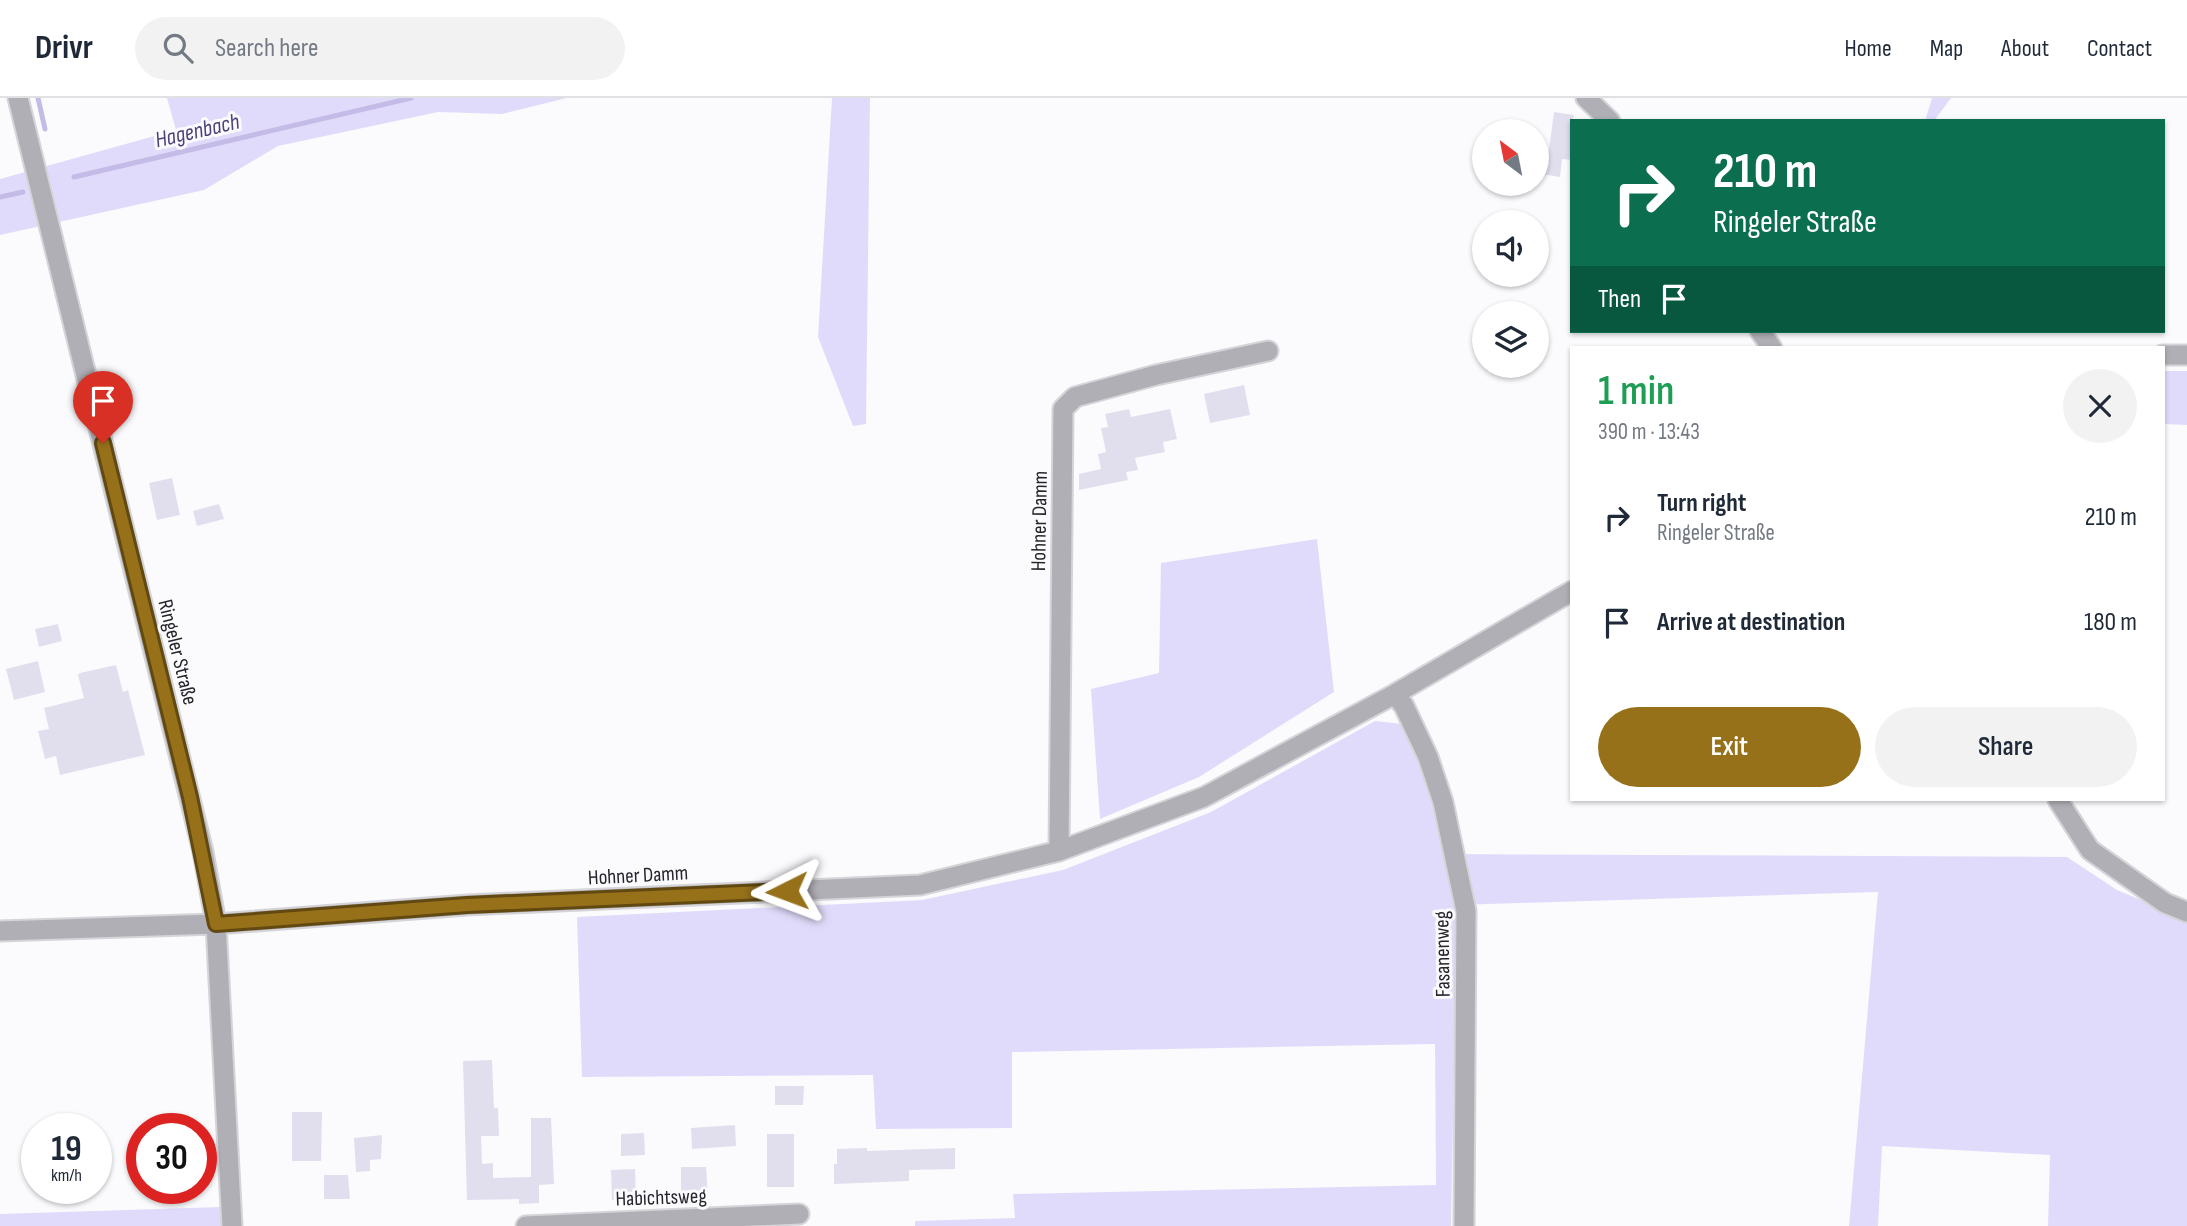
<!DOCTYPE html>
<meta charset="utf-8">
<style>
body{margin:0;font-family:"Sofia Sans Condensed",sans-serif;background:#f2f2f3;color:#1f2937;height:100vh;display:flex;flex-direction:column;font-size:26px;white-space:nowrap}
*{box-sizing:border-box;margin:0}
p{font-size:23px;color:#747a83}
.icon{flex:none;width:38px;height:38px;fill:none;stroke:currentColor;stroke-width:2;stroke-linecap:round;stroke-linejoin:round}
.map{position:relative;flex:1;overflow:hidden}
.panel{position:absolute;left:1570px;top:248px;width:595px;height:455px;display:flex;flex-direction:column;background:#fff;border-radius:0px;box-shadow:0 2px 5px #0004}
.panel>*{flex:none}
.hud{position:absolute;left:1570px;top:21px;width:595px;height:214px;border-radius:0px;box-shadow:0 2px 5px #0004;background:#0b6e4f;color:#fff;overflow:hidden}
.needle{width:46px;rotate:328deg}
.fabs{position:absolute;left:1472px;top:21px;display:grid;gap:14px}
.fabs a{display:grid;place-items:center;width:77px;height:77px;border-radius:50%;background:#fff;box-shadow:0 2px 5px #0004;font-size:35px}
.speed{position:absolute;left:21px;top:1015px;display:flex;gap:14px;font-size:35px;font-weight:700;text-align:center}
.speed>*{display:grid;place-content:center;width:91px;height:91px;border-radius:50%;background:#fff;box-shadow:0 2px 5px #0004;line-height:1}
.speed small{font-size:18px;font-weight:400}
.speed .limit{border:10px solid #d22;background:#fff;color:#111}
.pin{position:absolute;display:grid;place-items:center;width:60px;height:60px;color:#fff;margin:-72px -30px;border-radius:50% 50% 50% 0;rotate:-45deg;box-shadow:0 0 7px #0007}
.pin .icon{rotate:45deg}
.me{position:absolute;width:77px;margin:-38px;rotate:267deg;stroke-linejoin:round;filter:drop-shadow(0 0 5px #0008)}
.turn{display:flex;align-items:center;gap:24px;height:147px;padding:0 28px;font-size:32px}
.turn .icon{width:91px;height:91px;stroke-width:2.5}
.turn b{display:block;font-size:49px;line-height:60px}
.then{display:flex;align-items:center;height:66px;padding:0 28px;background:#0003;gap:14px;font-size:26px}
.round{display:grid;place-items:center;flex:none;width:74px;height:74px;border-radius:37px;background:#f2f2f3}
.overview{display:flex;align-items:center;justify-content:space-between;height:119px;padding:0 28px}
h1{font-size:42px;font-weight:600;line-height:52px;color:#1e9e55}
.primary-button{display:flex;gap:14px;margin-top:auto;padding:14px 28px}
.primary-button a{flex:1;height:80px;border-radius:42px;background:#96711a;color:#fff;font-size:28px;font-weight:600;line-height:80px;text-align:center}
.primary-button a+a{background:#f2f2f3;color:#1f2937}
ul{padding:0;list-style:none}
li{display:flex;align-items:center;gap:21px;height:105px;padding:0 28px}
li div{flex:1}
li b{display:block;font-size:26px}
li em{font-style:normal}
header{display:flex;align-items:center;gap:42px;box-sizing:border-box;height:98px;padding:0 35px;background:#fff;border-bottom:2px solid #e0e1e3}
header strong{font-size:33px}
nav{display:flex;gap:38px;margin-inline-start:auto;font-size:24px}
.search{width:490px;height:63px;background:#f2f2f3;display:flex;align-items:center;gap:18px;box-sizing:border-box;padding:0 24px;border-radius:38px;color:#747a83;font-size:26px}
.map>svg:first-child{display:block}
.green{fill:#e1dbfb}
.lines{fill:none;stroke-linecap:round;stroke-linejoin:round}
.stream{stroke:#c4bbe7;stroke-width:5}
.building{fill:#e1dfee}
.minor-casing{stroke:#d5d4d8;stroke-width:23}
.minor{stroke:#b0afb6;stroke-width:19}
.route-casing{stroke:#624911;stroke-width:18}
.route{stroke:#96711a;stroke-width:12}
.labels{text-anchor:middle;stroke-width:6;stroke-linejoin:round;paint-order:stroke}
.street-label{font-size:21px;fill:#26252b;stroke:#fbfbfe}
.water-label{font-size:23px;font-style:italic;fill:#4e4178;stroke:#fbfbfe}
</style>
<header>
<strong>Drivr</strong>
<div class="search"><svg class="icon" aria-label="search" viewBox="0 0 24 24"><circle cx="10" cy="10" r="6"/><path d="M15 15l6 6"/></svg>Search here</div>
<nav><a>Home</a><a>Map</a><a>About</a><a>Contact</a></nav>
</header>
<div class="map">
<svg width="2187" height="1128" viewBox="0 0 2187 1128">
<rect width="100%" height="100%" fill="#fbfbfe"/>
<path class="green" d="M 167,0 L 567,0 L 502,16 L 438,14 L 278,48 L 204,92 L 0,137 L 0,81 L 176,32 Z
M 832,0 L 870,0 L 866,326 L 853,328 L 818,239 Z
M 1932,0 L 1951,0 L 1934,23 L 1925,23 Z
M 2163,273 L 2187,273 L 2187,327 L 2163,326 Z
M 1317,441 L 1334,594 L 1199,679 L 1100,721 L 1091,591 L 1159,575 L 1161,465 Z
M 1375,623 L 1402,626 L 1420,667 L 1446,756 L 2067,759 L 2117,792 L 2187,821 L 2187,1128 L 2048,1128 L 2050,1057 L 1882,1048 L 1878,1128 L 1849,1128 L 1878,794 L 1457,807 L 1451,1128 L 915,1128 L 915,1123 L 1015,1120 L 1013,1096 L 1436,1087 L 1435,946 L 1012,954 L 1012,1030 L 876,1031 L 873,977 L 582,979 L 577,819 L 922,802 L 1063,772 L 1211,714 Z
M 221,1109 L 221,1128 L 0,1128 L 0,1116 Z"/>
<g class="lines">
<path class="stream" d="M 38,0 L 45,31
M 74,79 L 411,0
M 0,99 L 23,94"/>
</g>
<path class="building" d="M 1554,14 L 1574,17 L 1572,23 L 1572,62 L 1562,61 L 1560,79 L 1542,76 L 1544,58 L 1548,59 Z
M 1244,287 L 1250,317 L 1210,325 L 1204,296 Z
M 1129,311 L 1131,319 L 1170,311 L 1177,341 L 1163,344 L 1165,354 L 1135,360 L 1138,372 L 1126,374 L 1128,382 L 1079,392 L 1079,376 L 1101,371 L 1098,356 L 1106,354 L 1101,330 L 1108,329 L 1105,316 Z
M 172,380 L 180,417 L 157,422 L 149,385 Z
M 219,406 L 224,421 L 197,428 L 193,413 Z
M 58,526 L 62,543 L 39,549 L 35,531 Z
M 38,563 L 45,594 L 14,602 L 6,571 Z
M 116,567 L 123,594 L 128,592 L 145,657 L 60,677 L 56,658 L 45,661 L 38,633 L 49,631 L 44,610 L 84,600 L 78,577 L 80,575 Z
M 492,962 L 494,1010 L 498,1010 L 499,1038 L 481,1038 L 482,1066 L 493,1065 L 493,1080 L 531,1079 L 531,1020 L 551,1020 L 554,1086 L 539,1087 L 539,1105 L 519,1106 L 519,1101 L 467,1102 L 463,963 Z
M 775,988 L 804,988 L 803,1007 L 775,1007 Z
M 292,1014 L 322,1014 L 321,1063 L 292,1063 Z
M 735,1027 L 736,1048 L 692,1051 L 691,1030 Z
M 644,1035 L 645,1057 L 621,1058 L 621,1036 Z
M 767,1036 L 794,1036 L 794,1089 L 767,1089 Z
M 382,1037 L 381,1061 L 370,1062 L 370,1073 L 356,1074 L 354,1040 Z
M 867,1050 L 867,1053 L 955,1050 L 955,1071 L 909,1072 L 909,1083 L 834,1086 L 834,1066 L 837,1066 L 837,1051 Z
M 681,1069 L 706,1069 L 708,1099 L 681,1100 Z
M 635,1071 L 636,1102 L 612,1102 L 611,1072 Z
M 324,1077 L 348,1077 L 350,1101 L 324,1101 Z"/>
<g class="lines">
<defs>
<path id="minor" d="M 18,0 L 203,754 L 216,826 L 232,1128
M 1586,0 L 1610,23
M 1760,233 L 1772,250
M 2163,257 L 2187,257
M 1395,596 L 1404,608 L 1428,659 L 1443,704 L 1466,813 L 1464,1128
M 2058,702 L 2090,752 L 2165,805 L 2187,814
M 1059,753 L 1063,311 L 1075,299 L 1156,277 L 1268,253
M 0,833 L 216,826 L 467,807 L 920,787 L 1059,753 L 1204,699 L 1395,596 L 1572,493
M 526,1128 L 799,1116"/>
</defs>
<use href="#minor" class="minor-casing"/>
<use href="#minor" class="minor"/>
</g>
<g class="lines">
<defs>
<path id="route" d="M 103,345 L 190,699 L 216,826 L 467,807 L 787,793"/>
</defs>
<use href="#route" class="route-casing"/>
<use href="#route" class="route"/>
</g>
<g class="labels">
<g class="street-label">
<text transform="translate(1039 423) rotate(-89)" y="7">Hohner Damm</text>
<text transform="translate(178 554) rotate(76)" y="7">Ringeler Straße</text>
<text transform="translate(638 777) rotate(-3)" y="7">Hohner Damm</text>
<text transform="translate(1442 856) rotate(-91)" y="7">Fasanenweg</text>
<text transform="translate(661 1099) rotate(-2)" y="7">Habichtsweg</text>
</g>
<g class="water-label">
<text transform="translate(197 32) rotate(-13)" y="8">Hagenbach</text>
</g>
</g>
</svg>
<div class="fabs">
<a><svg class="needle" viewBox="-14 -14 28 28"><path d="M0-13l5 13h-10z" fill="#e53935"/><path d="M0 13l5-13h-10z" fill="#747a83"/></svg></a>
<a><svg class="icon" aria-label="sound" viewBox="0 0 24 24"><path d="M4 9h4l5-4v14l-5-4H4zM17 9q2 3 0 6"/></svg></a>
<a><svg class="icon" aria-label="layers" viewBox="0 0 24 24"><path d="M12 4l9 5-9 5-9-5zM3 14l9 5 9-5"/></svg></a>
</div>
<div class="speed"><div>19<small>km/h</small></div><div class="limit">30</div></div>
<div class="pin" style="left:103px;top:345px;background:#d93025"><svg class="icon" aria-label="arrive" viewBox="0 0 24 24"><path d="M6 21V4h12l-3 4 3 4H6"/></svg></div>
<svg class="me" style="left:787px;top:793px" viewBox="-20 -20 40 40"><path d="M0-17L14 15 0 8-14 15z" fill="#96711a" stroke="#fff" stroke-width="4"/></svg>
<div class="hud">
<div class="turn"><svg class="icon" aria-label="right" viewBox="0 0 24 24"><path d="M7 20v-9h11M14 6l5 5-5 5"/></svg><div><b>210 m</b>Ringeler Straße</div></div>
<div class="then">Then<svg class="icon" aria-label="arrive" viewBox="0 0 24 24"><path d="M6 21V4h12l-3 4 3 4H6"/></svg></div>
</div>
<section class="panel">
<div class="overview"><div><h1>1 min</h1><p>390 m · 13:43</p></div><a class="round"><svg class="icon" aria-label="close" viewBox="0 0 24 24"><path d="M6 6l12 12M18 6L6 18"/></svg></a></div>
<ul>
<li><svg class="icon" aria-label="right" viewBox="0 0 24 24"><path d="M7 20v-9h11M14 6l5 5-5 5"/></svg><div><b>Turn right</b><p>Ringeler Straße</p></div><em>210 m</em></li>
<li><svg class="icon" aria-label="arrive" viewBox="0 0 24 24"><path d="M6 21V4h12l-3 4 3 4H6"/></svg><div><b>Arrive at destination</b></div><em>180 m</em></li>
</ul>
<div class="primary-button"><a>Exit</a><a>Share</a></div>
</section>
</div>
